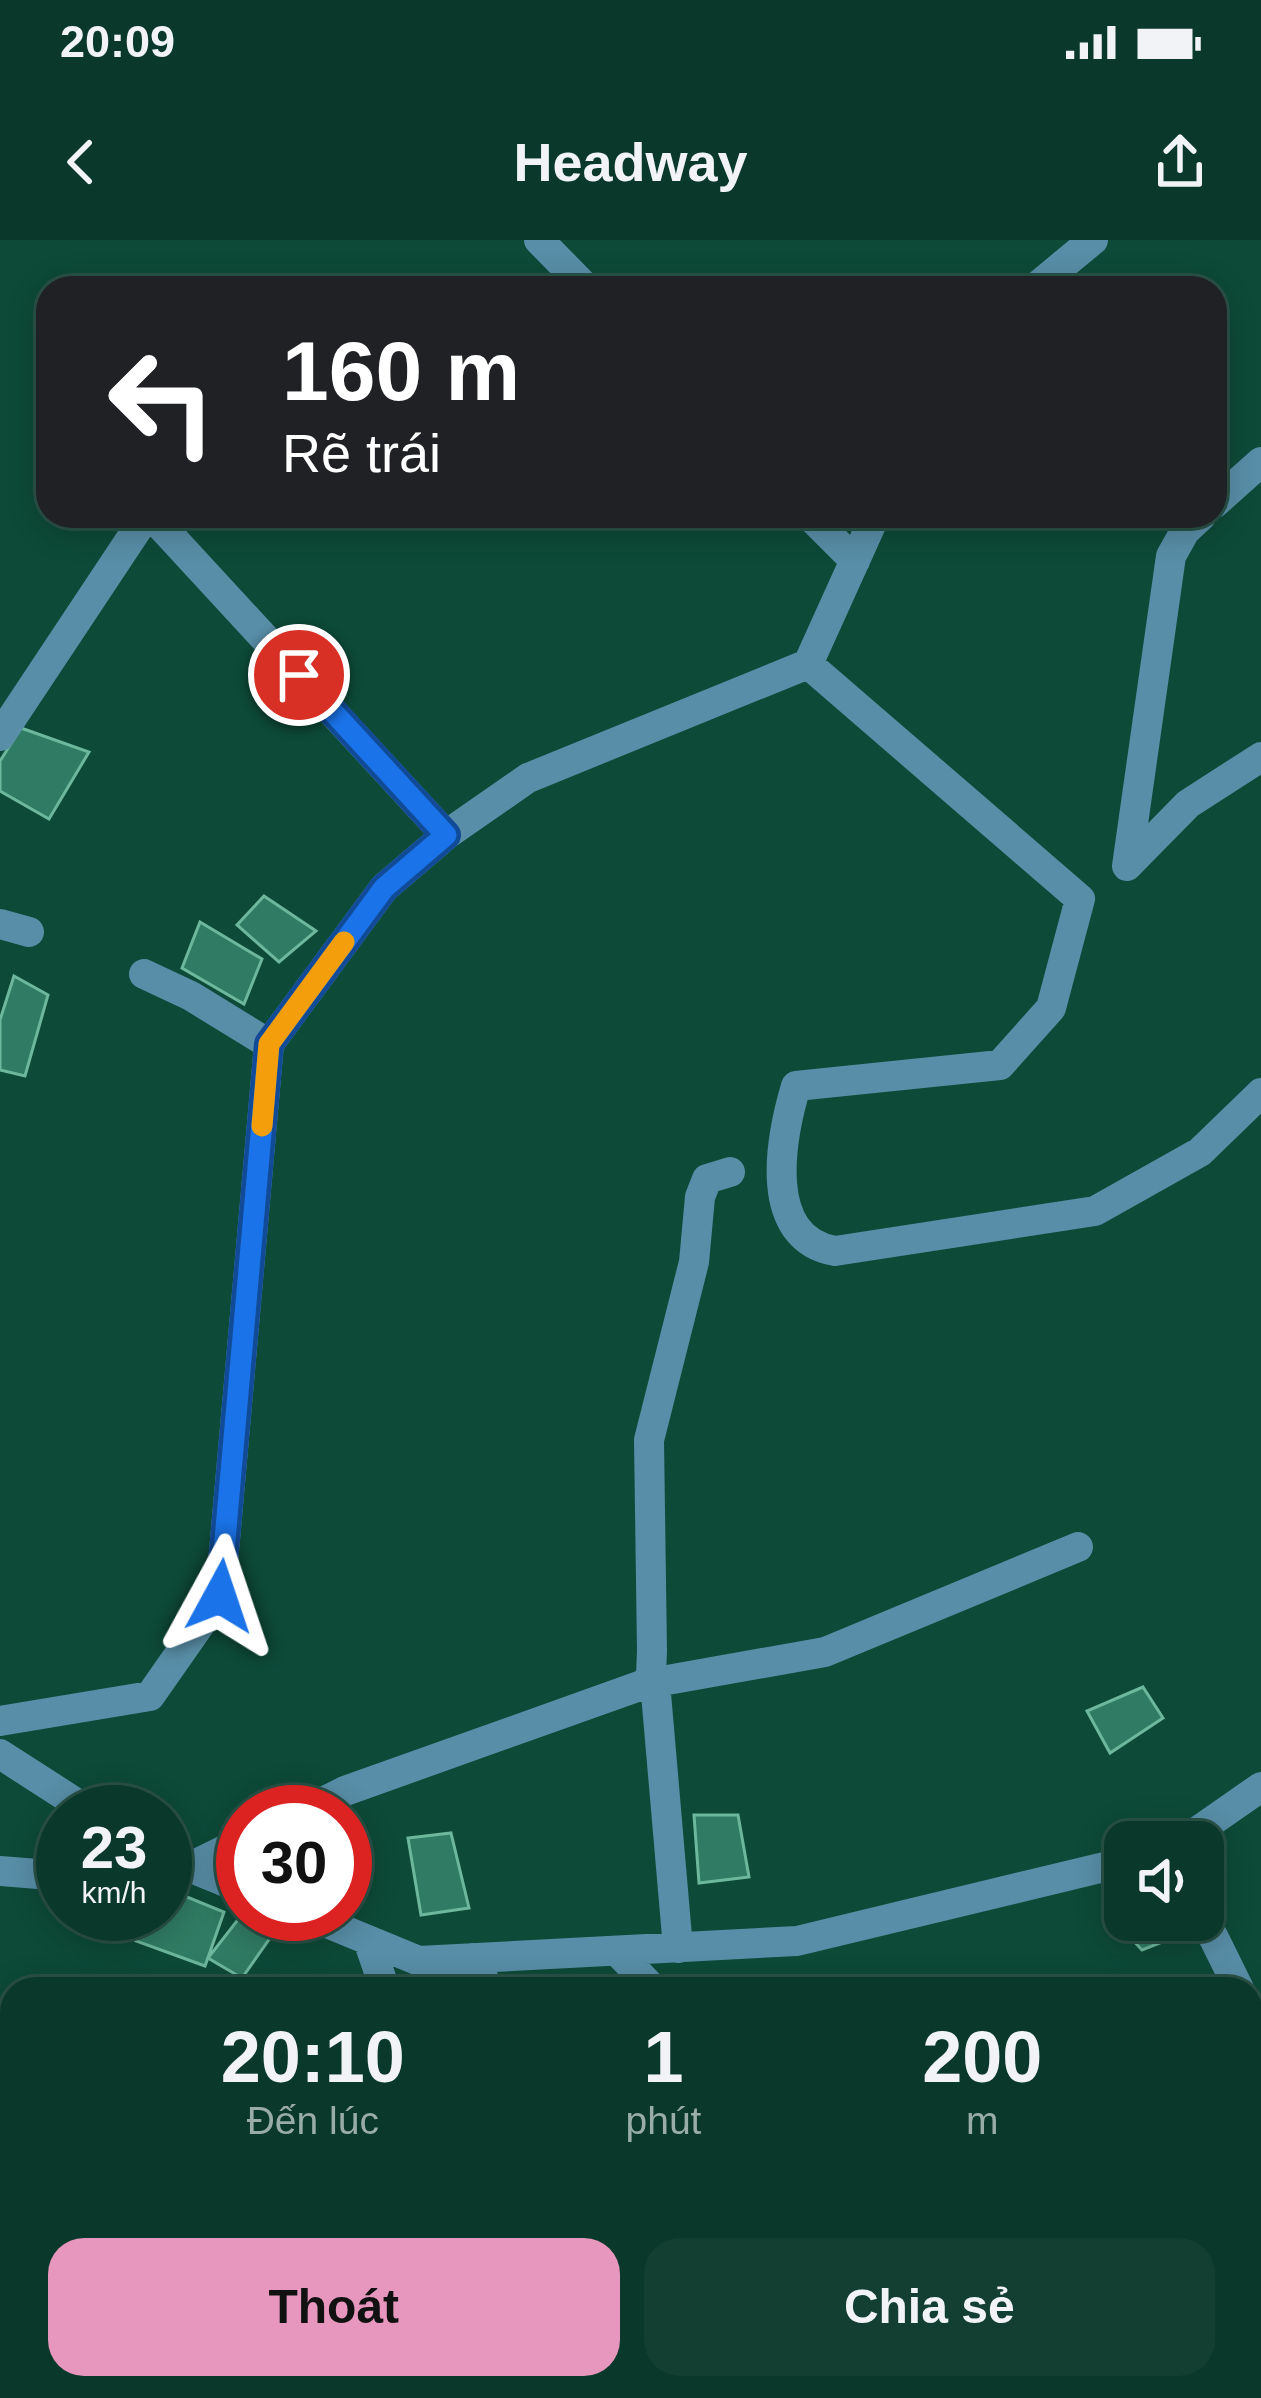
<!DOCTYPE html>
<html lang="vi">
<meta charset="utf-8">
<style>
body{margin:0;font-family:Arial,sans-serif;background:#133f32;color:#f1f3f6;height:100vh;display:flex;flex-direction:column;font-size:45px;white-space:nowrap}
*{box-sizing:border-box;margin:0}
p{font-size:39px;color:#99aca8}
.icon{flex:none;width:66px;height:66px;fill:none;stroke:currentColor;stroke-width:2;stroke-linecap:round;stroke-linejoin:round}
.map{position:relative;flex:1;overflow:hidden}
.panel{position:absolute;left:0px;top:1737px;width:1263px;height:423px;display:flex;flex-direction:column;background:#0a382a;border-radius:36px 36px 0 0;box-shadow:0 6px 30px #0003,0 0 0 3px #2a5247}
.panel>*{flex:none}
.guide{position:absolute;left:36px;top:36px;width:1191px;height:252px;border-radius:36px;box-shadow:0 6px 30px #0003,0 0 0 3px #2a5247;background:#202124;color:#fff;overflow:hidden}
.buttons{position:absolute;left:1104px;top:1581px;display:grid;gap:24px}
.buttons a{display:grid;place-items:center;width:120px;height:120px;border-radius:24px;background:#0a382a;box-shadow:0 6px 30px #0003,0 0 0 3px #2a5247;font-size:60px}
.speed{position:absolute;left:36px;top:1545px;display:flex;gap:24px;font-size:60px;font-weight:700;text-align:center}
.speed>*{display:grid;place-content:center;width:156px;height:156px;border-radius:50%;background:#0a382a;box-shadow:0 6px 30px #0003,0 0 0 3px #2a5247;line-height:1}
.speed small{font-size:30px;font-weight:400}
.speed .limit{border:18px solid #d22;background:#fff;color:#111}
.pin{position:absolute;display:grid;place-items:center;width:102px;height:102px;color:#fff;margin:-51px;border:6px solid #fff;border-radius:50%;box-shadow:0 3px 12px #0007}
.me{position:absolute;width:132px;margin:-66px;rotate:5deg;stroke-linejoin:round;filter:drop-shadow(0 0 9px #0008)}
.turn{display:flex;align-items:center;gap:42px;height:252px;padding:0 48px;font-size:54px}
.turn .icon{width:156px;height:156px;stroke-width:2.5}
.turn b{display:block;font-size:84px;line-height:102px}
.eta{display:flex;justify-content:space-evenly;align-items:center;height:204px;text-align:center}
.eta b{font-size:72px;font-weight:700;line-height:84px}
.action{display:flex;gap:24px;margin-top:auto;padding:24px 48px}
.action a{flex:1;height:138px;border-radius:36px;background:#e797bd;color:#111;font-size:48px;font-weight:700;line-height:138px;text-align:center}
.action a+a{background:#133f32;color:#f1f3f6}
.status{display:flex;justify-content:space-between;align-items:center;height:84px;padding:0 60px;background:#0a382a;direction:ltr}
.status svg{height:33px;fill:currentColor}
header{display:flex;justify-content:space-between;align-items:center;height:156px;padding:0 48px;background:#0a382a;font-size:54px;font-weight:700}
.map>svg:first-child{display:block}
.building{fill:#307b63;stroke:#6db79c;stroke-width:3}
.lines{fill:none;stroke-linecap:round;stroke-linejoin:round}
.minor{stroke:#588ea7;stroke-width:30}
.route-casing{stroke:#114b97;stroke-width:30}
.route{stroke:#1a73e8;stroke-width:21}
.slow{stroke:#f59e0b;stroke-width:21}
</style>
<div class="status"><b>20:09</b><svg viewBox="0 0 49 12"><path d="M0 12V9h3v3zM5 12V6h3v6zM10 12V3h3v9zM15 12V0h3v12zM26 1h20v11H26zM47 4h2v5h-2z"/></svg></div>
<header><svg class="icon" aria-label="back" viewBox="0 0 24 24"><path d="M15 5l-7 7 7 7"/></svg>Headway<svg class="icon" aria-label="share" viewBox="0 0 24 24"><path d="M12 15V3M7 8l5-5 5 5M5 13v7h14v-7"/></svg></header>
<div class="map">
<svg width="1261" height="2158" viewBox="0 0 1261 2158">
<rect width="100%" height="100%" fill="#0d4a38"/>
<path class="building" d="M 21,488 L 89,512 L 49,579 L 0,551 L 0,521 Z
M 264,656 L 316,691 L 279,722 L 237,685 Z
M 200,682 L 262,719 L 244,764 L 182,728 Z
M 14,736 L 48,755 L 25,836 L 0,830 L 0,780 Z
M 1143,1447 L 1163,1478 L 1110,1513 L 1087,1471 Z
M 694,1575 L 738,1575 L 749,1637 L 699,1643 Z
M 451,1593 L 469,1668 L 421,1675 L 408,1598 Z
M 165,1648 L 224,1672 L 205,1726 L 136,1701 L 148,1674 L 165,1674 Z
M 240,1677 L 275,1691 L 242,1738 L 208,1718 Z
M 1125,1678 L 1177,1680 L 1183,1694 L 1142,1710 L 1114,1680 Z"/>
<g class="lines">
<path class="minor" d="M 539,0 L 586,48
M 1035,48 L 1093,0
M 1215,263 L 1261,222
M 152,276 L 446,595
M 810,276 L 855,321
M 808,424 L 1080,659 L 1051,768 L 1000,825 L 796,846 C 780,900 762,998 835,1011 L 1095,971 L 1200,912 L 1261,853
M 0,496 L 146,276
M 1127,626 L 1171,316 L 1185,291 L 1201,276
M 1127,626 L 1188,564 L 1261,517
M 0,684 L 29,692
M 144,734 L 191,756 L 269,804
M 655,1442 L 678,1708
M 645,1444 L 825,1412 L 1078,1307
M 0,1481 L 150,1456 L 220,1356 L 269,804 L 384,648 L 446,595 L 528,538 L 808,424 L 875,276
M 0,1514 L 90,1572
M 303,1572 L 345,1551 L 645,1444 L 651,1435 L 652,1411 L 649,1200 L 694,1022 L 700,957 L 707,939 L 730,932
M 1182,1602 L 1261,1547
M 165,1617 L 243,1649
M 190,1627 L 243,1601
M 0,1631 L 63,1636
M 305,1674 L 419,1721 L 797,1701 L 1125,1622
M 1203,1676 L 1239,1749
M 368,1700 L 385,1749
M 617,1711 L 653,1749
M 472,1718 L 489,1749
M 1251,1773 L 1261,1793
M 95,2148 L 104,2158
M 773,2148 L 780,2158
M 44,2158 L 56,2148
M 296,2158 L 305,2148"/>
</g>
<g class="lines">
<defs>
<path id="route" d="M 220,1356 L 269,804 L 384,648 L 446,595 L 299,435"/>
</defs>
<use href="#route" class="route-casing"/>
<use href="#route" class="route"/>
<path class="slow" d="M 262,886 L 269,804 L 344,702"/>
</g>
</svg>
<div class="buttons">
<a><svg class="icon" aria-label="sound" viewBox="0 0 24 24"><path d="M4 9h4l5-4v14l-5-4H4zM17 9q2 3 0 6"/></svg></a>
</div>
<div class="speed"><div>23<small>km/h</small></div><div class="limit">30</div></div>
<div class="pin" style="left:299px;top:435px;background:#d93025"><svg class="icon" aria-label="arrive" viewBox="0 0 24 24"><path d="M6 21V4h12l-3 4 3 4H6"/></svg></div>
<svg class="me" style="left:220px;top:1356px" viewBox="-20 -20 40 40"><path d="M0-17L14 15 0 8-14 15z" fill="#1a73e8" stroke="#fff" stroke-width="4"/></svg>
<div class="guide">
<div class="turn"><svg class="icon" aria-label="left" viewBox="0 0 24 24"><path d="M17 20v-9H6M10 6l-5 5 5 5"/></svg><div><b>160 m</b>Rẽ trái</div></div>
</div>
<section class="panel">
<div class="eta">
<div><b>20:10</b><p>Đến lúc</p></div>
<div><b>1</b><p>phút</p></div>
<div><b>200</b><p>m</p></div>
</div>
<div class="action"><a>Thoát</a><a>Chia sẻ</a></div>
</section>
</div>
